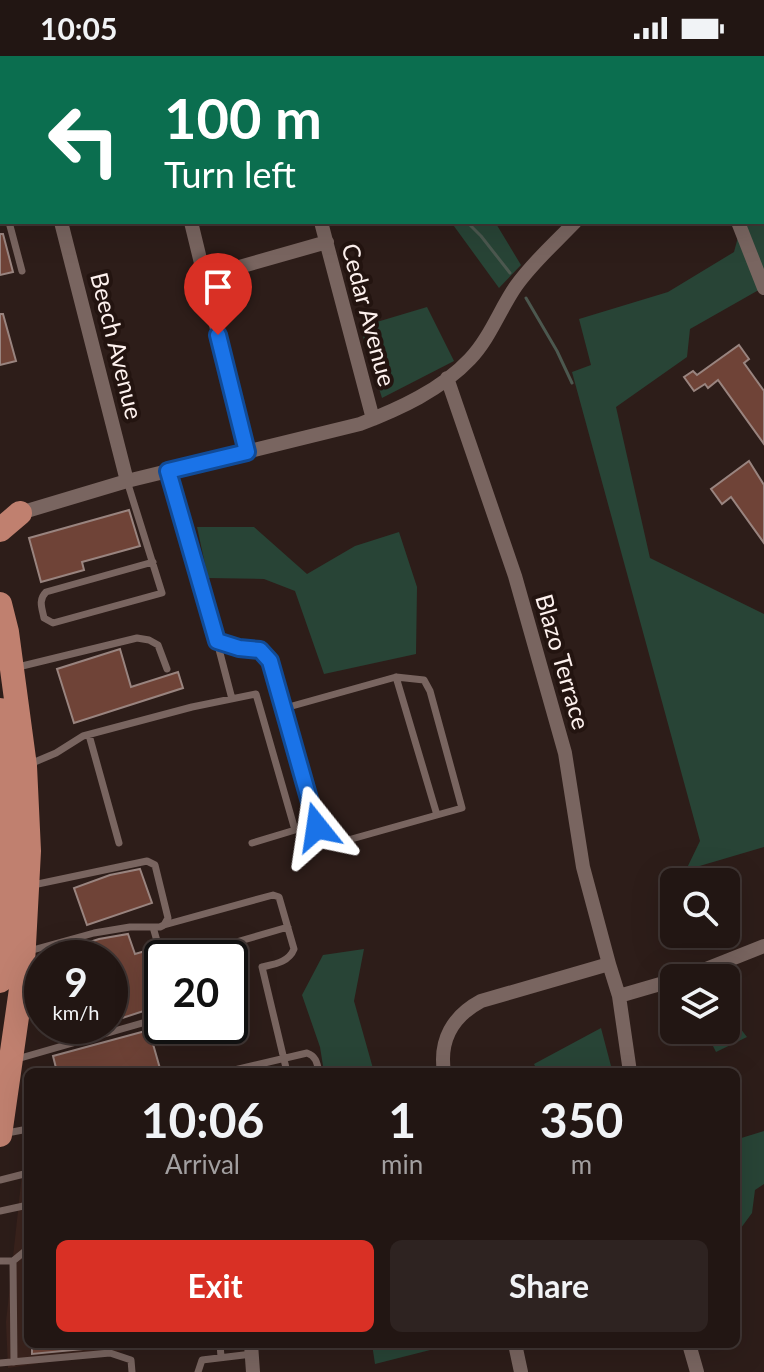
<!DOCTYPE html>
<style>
body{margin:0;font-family:Lato,sans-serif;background:#2e2321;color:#f1f3f6;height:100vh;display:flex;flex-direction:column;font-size:30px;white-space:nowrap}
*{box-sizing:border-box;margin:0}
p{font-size:26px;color:#a29fa0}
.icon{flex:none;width:44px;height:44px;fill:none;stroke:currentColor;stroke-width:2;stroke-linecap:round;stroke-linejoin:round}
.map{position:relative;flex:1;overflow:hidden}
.drawer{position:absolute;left:24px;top:1012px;width:716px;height:280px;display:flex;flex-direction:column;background:#221613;border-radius:12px;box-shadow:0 8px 32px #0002,0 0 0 2px #3f3533}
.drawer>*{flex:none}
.guide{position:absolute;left:0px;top:0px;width:764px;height:168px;box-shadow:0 8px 32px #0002,0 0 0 2px #3f3533;background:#0b6e4f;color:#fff;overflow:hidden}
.controls{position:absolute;left:660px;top:812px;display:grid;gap:16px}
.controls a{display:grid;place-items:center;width:80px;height:80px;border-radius:12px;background:#221613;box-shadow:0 8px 32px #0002,0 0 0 2px #3f3533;font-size:40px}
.speed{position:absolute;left:24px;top:884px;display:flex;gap:16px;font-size:40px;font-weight:700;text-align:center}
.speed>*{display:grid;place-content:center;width:104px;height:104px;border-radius:50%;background:#221613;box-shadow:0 8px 32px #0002,0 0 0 2px #3f3533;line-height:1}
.speed small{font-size:20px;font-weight:400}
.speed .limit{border:4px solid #111;border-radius:12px;background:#fff;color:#111}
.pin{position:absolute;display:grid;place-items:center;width:68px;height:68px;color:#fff;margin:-82px -34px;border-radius:50% 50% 50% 0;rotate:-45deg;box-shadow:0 0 8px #0007}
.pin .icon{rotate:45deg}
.me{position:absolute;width:88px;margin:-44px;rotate:345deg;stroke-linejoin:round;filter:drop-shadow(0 0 6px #0008)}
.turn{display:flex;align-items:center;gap:28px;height:168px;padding:0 32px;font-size:36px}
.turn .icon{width:104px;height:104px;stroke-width:2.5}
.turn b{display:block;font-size:56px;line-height:68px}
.eta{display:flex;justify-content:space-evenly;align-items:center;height:136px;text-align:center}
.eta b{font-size:48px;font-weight:700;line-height:56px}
.button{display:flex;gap:16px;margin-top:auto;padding:16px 32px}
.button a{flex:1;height:92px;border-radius:12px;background:#d93025;color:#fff;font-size:32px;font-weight:700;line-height:92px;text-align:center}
.button a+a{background:#2e2321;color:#f1f3f6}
.status{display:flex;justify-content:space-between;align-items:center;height:56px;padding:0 40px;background:#221613;direction:ltr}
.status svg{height:22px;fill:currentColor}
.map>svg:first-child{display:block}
.built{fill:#3a231d}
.green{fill:#284436}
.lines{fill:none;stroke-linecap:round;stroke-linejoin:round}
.stream{stroke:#4c584f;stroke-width:3}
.building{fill:#6f4337;stroke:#99847f;stroke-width:2}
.service{stroke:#796560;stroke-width:7}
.minor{stroke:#796560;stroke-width:14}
.trunk{stroke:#c0806f;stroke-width:24}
.route-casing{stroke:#114b97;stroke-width:20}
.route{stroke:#1a73e8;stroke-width:14}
.labels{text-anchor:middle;stroke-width:8;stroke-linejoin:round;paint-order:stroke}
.street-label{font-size:24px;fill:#fdf1ee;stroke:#231410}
</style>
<div class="status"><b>10:05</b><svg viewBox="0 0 49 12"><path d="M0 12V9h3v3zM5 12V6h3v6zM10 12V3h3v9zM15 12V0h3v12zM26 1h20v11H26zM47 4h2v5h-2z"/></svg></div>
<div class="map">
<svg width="764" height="1316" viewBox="0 0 764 1316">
<rect width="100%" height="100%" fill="#2d1d19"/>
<path class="built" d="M 28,1062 L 28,1288 L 166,1288 L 8,1312 L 6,1266 Z"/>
<path class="green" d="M 764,144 L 764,231 L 690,273 L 687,301 L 616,351 L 650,502 L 764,558 L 764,791 L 686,814 L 700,785 L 572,316 L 591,309 L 579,263 L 668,236 L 734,196 L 742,166 L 762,166 L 762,145 Z
M 451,166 L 495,166 L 521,209 L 499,232 Z
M 427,251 L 454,305 L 382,342 L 360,271 Z
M 197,471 L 254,471 L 307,518 L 355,490 L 399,476 L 417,531 L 416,598 L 324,618 L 295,535 L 264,523 L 208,522 Z
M 364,893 L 354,945 L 374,1016 L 324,1016 L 320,991 L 302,939 L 323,899 Z
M 726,954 L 747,981 L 716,996 L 705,974 L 726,974 Z
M 601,972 L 611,1010 L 590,1016 L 538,1016 L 534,1008 Z
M 764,1075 L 764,1128 L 755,1134 L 752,1157 L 738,1176 L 741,1204 L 736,1205 L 736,1091 L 738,1083 Z
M 372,1288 L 441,1288 L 442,1291 L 375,1308 Z"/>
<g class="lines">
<path class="stream" d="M 0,11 L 2,13
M 467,166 L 481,180 L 510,217
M 526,242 L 557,295 L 572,327"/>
</g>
<path class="building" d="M 0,178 L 3,178 L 13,216 L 0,219 Z
M 0,258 L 3,258 L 16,305 L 0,309 Z
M 739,289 L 749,303 L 744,307 L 764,335 L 764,388 L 718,324 L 708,332 L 705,328 L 694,335 L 684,321 L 693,315 L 697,319 Z
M 749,405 L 764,429 L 764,487 L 731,441 L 722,448 L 711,433 Z
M 129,454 L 140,490 L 82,506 L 84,514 L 41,526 L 29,482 Z
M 120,593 L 131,631 L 178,616 L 183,632 L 74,667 L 57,613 Z
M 140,813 L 152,847 L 87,869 L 74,832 L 110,819 Z
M 128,878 L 135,898 L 145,895 L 162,949 L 110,966 L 110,902 L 67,902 L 65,894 L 99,883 Z
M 149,974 L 161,1016 L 57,1016 L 53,1000 Z
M 32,1288 L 93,1288 L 93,1292 L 32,1298 Z"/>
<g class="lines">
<path class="service" d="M 580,0 L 581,2
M 0,59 L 2,64
M 0,75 L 2,74
M 0,108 L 2,107
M 0,138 L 2,138
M 0,166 L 2,166
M 9,166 L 22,215
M 168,415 L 215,578 L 232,643
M 127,425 L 162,537 L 53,567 L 44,562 C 42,552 38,544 46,536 L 153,506
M 217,585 L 239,592 L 260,594 L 270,605 L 317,771 C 327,782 334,784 348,784 L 437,759 L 396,621 L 285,652
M 18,611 L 137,582 L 149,584 L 158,589 L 167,613
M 396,621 L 424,624 L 430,635 L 462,752 L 437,759
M 89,679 L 119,787
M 30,708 L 56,697 L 83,680 L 192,651 L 256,638 L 295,774 L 252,787
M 164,869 L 273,839 L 279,841 L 294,893 C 289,906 275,908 262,911 L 287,1016
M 153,871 L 161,899 L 165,902
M 29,895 L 94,877 L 130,871 L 160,871 L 164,869 L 168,862 L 155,809 L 147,805 L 33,829
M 181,902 L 288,871
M 230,958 L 238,955
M 162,970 L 166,981 L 197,970
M 17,1003 L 160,962 L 162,969
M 226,1016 L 307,997 C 316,1000 317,1007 319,1016
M 7,1077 L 28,1073
M 0,1124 L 28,1117
M 0,1155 L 28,1149
M 0,1205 L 13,1205 L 24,1196 L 28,1195
M 13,1205 L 14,1306
M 220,1288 L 221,1301
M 0,1307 L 110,1297 L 131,1304 L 132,1316
M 198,1316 L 202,1304 L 252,1298"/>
<path class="minor" d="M 149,0 L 150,2
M 320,0 L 320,2
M 705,0 L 706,2
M 762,50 L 764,49
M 61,166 L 127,425
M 191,166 L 247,396
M 321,166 L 373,363
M 738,166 L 764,232
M 204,221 L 327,186
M 447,322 L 515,520 L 565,697 L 583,811 L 609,908 L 619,940 L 630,1016
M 20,457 L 127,425 L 360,368 C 399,353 441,334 470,303 C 490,282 500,253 516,230 C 533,206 555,187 575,166
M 680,922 L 696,917 L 764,890
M 619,940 L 674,924
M 444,1016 C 439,984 453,960 481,945 L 609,908
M 251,1288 L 253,1316
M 515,1288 L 521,1316
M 689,1288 L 697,1316"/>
<path class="trunk" d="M 0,474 L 20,457
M 0,548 L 7,576 L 25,710 L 29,795 L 22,926 L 0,1079
M 0,654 C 14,743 7,836 0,925"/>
</g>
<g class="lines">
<defs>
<path id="route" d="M 218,279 L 247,396 L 168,415 L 217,585 L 239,592 L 260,594 L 270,605 L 317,771"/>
</defs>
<use href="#route" class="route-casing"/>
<use href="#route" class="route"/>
</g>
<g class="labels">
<g class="street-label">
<text transform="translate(368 259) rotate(75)" y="8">Cedar Avenue</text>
<text transform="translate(116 290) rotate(76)" y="8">Beech Avenue</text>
<text transform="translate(562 606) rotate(74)" y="8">Blazo Terrace</text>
</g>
</g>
</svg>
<div class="controls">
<a><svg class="icon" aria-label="search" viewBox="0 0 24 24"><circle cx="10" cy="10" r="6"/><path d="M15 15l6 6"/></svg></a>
<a><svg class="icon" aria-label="layers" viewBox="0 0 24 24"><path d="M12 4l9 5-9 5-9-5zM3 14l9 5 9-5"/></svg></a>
</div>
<div class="speed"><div>9<small>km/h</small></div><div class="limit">20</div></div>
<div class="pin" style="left:218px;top:279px;background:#d93025"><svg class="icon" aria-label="arrive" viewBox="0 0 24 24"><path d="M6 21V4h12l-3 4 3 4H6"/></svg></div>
<svg class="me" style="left:317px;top:771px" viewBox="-20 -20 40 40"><path d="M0-17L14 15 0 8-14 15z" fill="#1a73e8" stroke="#fff" stroke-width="4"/></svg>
<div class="guide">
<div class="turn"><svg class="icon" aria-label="left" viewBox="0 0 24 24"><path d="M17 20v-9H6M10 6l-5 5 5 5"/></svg><div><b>100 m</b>Turn left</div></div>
</div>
<section class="drawer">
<div class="eta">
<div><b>10:06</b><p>Arrival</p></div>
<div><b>1</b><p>min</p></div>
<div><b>350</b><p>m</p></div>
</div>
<div class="button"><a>Exit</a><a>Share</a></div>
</section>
</div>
